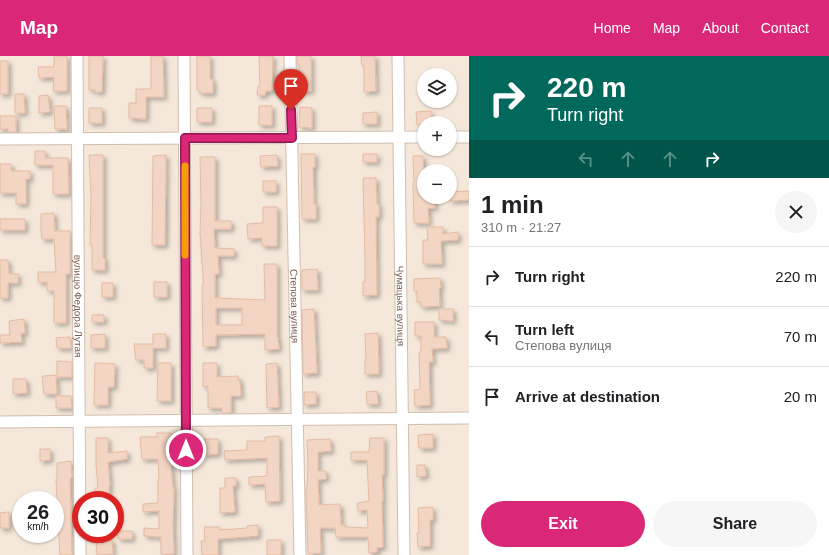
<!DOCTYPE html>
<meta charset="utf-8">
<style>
body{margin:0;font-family:Arial,sans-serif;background:#f6f6f6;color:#202124;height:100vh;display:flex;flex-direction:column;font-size:15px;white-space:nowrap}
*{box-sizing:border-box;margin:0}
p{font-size:13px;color:#757577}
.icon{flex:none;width:22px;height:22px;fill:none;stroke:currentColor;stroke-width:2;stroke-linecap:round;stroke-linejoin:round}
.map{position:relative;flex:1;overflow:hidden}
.panel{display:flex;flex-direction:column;background:#fff;width:360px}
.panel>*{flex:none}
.top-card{background:#00695c;color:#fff;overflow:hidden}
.fabs{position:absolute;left:417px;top:12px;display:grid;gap:8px}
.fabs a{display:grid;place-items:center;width:40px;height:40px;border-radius:50%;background:#fff;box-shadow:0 1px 3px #0004;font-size:20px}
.speed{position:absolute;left:12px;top:435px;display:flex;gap:8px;font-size:20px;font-weight:700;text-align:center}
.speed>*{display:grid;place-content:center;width:52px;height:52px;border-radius:50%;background:#fff;box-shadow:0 1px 3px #0004;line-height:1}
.speed small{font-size:10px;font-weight:400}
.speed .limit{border:6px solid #d22;background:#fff;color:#111}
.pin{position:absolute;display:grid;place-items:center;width:34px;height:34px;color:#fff;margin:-41px -17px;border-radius:50% 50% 50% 0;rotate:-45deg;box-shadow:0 0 4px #0007}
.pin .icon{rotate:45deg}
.me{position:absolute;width:44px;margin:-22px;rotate:0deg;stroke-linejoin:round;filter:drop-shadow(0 0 3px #0008)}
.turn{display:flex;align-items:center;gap:14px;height:84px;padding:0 12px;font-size:18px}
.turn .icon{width:52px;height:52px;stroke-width:2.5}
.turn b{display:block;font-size:28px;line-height:34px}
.lanes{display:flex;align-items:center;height:38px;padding:0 12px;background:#0003;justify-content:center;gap:20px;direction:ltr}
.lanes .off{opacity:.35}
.round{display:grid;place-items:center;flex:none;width:42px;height:42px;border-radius:21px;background:#f6f6f6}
.head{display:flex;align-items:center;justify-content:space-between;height:68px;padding:0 12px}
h1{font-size:24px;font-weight:700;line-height:30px}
.primary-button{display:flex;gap:8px;margin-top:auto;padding:8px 12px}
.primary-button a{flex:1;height:46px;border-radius:24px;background:#db2777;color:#fff;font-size:16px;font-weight:700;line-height:46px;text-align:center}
.primary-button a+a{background:#f6f6f6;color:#202124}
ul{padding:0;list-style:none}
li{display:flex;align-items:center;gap:12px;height:60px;padding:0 12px;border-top:1px solid #e0e0e0}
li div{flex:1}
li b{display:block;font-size:15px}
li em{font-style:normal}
header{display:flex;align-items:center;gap:24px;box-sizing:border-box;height:56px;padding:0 20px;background:#db2777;color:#fff}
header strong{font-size:19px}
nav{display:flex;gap:22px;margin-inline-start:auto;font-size:14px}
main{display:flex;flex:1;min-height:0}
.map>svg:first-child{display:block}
.residential{fill:#f5e8da;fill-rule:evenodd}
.building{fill:#f3d5c3;stroke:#e6bba3;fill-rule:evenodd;filter:url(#shadow)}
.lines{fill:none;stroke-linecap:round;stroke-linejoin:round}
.minor-casing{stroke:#d1beb0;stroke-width:13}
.minor{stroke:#fff;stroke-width:11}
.route-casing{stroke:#8e194d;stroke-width:10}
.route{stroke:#db2777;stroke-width:7}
.slow{stroke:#f59e0b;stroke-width:7}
.labels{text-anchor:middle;stroke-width:4;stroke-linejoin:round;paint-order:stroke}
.street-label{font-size:10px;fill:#7a5c4d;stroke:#fffaf3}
</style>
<header>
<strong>Map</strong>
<nav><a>Home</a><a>Map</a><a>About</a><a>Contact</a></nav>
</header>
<main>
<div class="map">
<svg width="469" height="499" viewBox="0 0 469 499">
<defs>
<filter id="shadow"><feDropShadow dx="3" dy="3" stdDeviation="2" flood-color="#0004"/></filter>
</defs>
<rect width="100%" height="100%" fill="#fdf6ec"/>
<path class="residential" d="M 0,0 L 469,0 L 469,499 L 0,499 ZM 424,19 L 450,19 L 450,45 L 424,45 ZM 424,67 L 450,67 L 450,93 L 424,93 ZM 424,115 L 450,115 L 450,141 L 424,141 ZM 21,444 L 55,444 L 55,478 L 21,478 ZM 81,444 L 115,444 L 115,478 L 81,478 Z"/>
<path class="building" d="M 54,0 L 67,0 L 67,35 L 53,35 L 54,21 L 39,22 L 38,11 L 54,11 Z
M 89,0 L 103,0 L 102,36 L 95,36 L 95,34 L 89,34 Z
M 151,0 L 163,0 L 164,41 L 146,41 L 146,63 L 129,62 L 129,47 L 136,47 L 136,33 L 151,33 Z
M 197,0 L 210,0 L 210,23 L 213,23 L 213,37 L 200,37 L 200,34 L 197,34 Z
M 259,0 L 273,0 L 272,35 L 266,35 L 265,39 L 257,39 L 258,30 L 260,30 Z
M 297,0 L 311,0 L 311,35 L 299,35 L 299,8 L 297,8 Z
M 361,0 L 375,0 L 376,35 L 364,36 L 364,9 L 362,9 Z
M 0,5 L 8,5 L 8,38 L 0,38 Z
M 15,38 L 24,38 L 25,57 L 15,57 Z
M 48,39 L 50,56 L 39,57 L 39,40 Z
M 54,50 L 66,50 L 67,73 L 55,73 Z
M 259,50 L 272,50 L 272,69 L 259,69 Z
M 300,51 L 312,52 L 312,72 L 299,71 Z
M 89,52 L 102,52 L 102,67 L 89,67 Z
M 197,52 L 212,52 L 212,66 L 197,66 Z
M 431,55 L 431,67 L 417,69 L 416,56 Z
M 377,56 L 377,68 L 363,68 L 363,57 Z
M 0,60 L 16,60 L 16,76 L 8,76 L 8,73 L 0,73 Z
M 35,95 L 45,95 L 45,102 L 68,102 L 69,138 L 53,138 L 53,109 L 35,109 Z
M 301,98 L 315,98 L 315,111 L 313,111 L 314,148 L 316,148 L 316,163 L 302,163 Z
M 363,98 L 377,98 L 377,106 L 363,106 Z
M 89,99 L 103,99 L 103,202 L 105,202 L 105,214 L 92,214 L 92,189 L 90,189 L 91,139 Z
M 166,99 L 165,189 L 152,189 L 153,100 Z
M 277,99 L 278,110 L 261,111 L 260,100 Z
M 413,100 L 423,100 L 424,141 L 431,141 L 432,143 L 434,143 L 435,152 L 428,152 L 429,167 L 414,167 L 413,127 L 414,126 Z
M 200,101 L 215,101 L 215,165 L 231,165 L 231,173 L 214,173 L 215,192 L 234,193 L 234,200 L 218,200 L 219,218 L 215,218 L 215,242 L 265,244 L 264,208 L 277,208 L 277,281 L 278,281 L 279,293 L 265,294 L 265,278 L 216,279 L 216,290 L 203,291 L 202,230 L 203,230 L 203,221 L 200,177 L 201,148 ZM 216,252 L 242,252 L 242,269 L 216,269 Z
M 0,108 L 11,108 L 11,115 L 30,115 L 30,123 L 26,123 L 26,148 L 16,148 L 16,137 L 0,137 Z
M 363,122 L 376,122 L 377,148 L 379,148 L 379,161 L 376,161 L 377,239 L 363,240 L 363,226 L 365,226 L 365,200 Z
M 263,125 L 276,125 L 276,136 L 263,136 Z
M 469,135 L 469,144 L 450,145 L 450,136 Z
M 263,151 L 277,151 L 277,190 L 262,190 L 262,182 L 248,183 L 247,168 L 263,167 Z
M 54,157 L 55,175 L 70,175 L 70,218 L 66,218 L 66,267 L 54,267 L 54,235 L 47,235 L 47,226 L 38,226 L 38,216 L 56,216 L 54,183 L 42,183 L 41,173 L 41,158 Z
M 0,163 L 25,163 L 25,174 L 0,174 Z
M 427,171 L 443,171 L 443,178 L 458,176 L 458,184 L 441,185 L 442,208 L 423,208 L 423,184 L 428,184 Z
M 0,204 L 8,204 L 9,218 L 18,218 L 18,227 L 8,227 L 8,242 L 0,242 Z
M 317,213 L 318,234 L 302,234 L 302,214 Z
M 440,222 L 441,232 L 439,232 L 440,250 L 421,251 L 421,246 L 417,246 L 417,235 L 414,235 L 414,223 Z
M 154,226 L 167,226 L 167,241 L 154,241 Z
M 102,227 L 113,227 L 113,241 L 102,241 Z
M 314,253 L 317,317 L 303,318 L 302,254 Z
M 439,253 L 453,253 L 453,265 L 439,264 Z
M 92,259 L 104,259 L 104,266 L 92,266 Z
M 24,263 L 25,277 L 21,278 L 22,286 L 0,287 L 0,279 L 10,279 L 9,265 Z
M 415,266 L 434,266 L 434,281 L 446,281 L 447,292 L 432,293 L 433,306 L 429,306 L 430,349 L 415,350 L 414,334 L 420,333 L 419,296 L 421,296 L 421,280 L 415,280 Z
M 378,277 L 379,318 L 365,318 L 365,304 L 366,304 L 365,278 Z
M 105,278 L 105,292 L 91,292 L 91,279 Z
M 153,278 L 166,278 L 166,292 L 153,292 L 153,312 L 144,312 L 144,304 L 136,304 L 134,288 L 153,288 Z
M 70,281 L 71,292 L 57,292 L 56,282 Z
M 57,305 L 72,306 L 72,321 L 57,321 Z
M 95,307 L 115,308 L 114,331 L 108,331 L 108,349 L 94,349 Z
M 158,307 L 171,307 L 171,345 L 157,345 Z
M 203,307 L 217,307 L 217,321 L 238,320 L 238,324 L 240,324 L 241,340 L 231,340 L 231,357 L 222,357 L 222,352 L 208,352 L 208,330 L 203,331 Z
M 277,307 L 279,351 L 267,352 L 266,308 Z
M 56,319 L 57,338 L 44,338 L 42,320 Z
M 13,323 L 26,323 L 27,337 L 13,338 Z
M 377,335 L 378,348 L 367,348 L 366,336 Z
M 304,336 L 316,336 L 316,348 L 304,349 Z
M 56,340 L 71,340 L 72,352 L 56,352 Z
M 157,377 L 171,377 L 172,396 L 170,397 L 173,432 L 174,432 L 173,471 L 174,498 L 161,498 L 161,481 L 144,480 L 144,472 L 159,473 L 159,455 L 143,456 L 143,448 L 158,447 L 158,424 L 159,423 L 158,403 L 142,403 L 140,381 L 157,381 Z
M 433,378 L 433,392 L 419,392 L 418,379 Z
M 279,380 L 280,445 L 266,446 L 265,428 L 249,429 L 249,421 L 267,420 L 267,402 L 225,404 L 224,395 L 247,394 L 247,385 L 265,385 L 265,381 Z
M 96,382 L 108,382 L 108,397 L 127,395 L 127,403 L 108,406 L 110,430 L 109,430 L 109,444 L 95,444 L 95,432 L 98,432 L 96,408 Z
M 370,382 L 384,382 L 384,419 L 382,419 L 383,445 L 382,445 L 383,491 L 377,492 L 377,496 L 369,497 L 368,481 L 336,481 L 335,472 L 320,472 L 321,497 L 308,498 L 306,432 L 307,432 L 308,406 L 307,384 L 330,383 L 331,395 L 318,396 L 318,415 L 326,415 L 326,423 L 318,424 L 319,449 L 340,448 L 341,469 L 345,469 L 345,471 L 368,472 L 367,454 L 358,455 L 357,447 L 369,445 L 367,404 L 351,404 L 351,396 L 369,396 Z
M 204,383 L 218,383 L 218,398 L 204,399 Z
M 40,393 L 50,393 L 50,404 L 40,405 Z
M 71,405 L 72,422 L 70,422 L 72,499 L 60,499 L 56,423 L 57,423 L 57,407 Z
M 417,409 L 425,409 L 426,420 L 417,421 Z
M 225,422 L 236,422 L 236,430 L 233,430 L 235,456 L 220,457 L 220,432 L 225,432 Z
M 433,451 L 433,464 L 430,464 L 430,490 L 418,491 L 417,477 L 419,477 L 418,452 Z
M 9,456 L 9,472 L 0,472 L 0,457 Z
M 258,469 L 258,480 L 218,483 L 218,499 L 202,499 L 201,485 L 205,485 L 204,471 L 219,471 L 219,474 L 247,472 L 247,470 Z
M 118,475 L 132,475 L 132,483 L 118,483 Z
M 112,484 L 113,498 L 97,499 L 96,485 Z
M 267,484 L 281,484 L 281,499 L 267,499 Z"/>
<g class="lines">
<defs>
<g id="minor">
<path id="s1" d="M 77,0 L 80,499"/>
<path d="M 184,0 L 187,499"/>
<path id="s2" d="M 290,0 L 300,499"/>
<path id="s3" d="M 398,0 L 404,499"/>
<path d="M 450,81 L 469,81"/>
<path d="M 0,83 L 424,81"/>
<path d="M 0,366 L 469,362"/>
</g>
</defs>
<use href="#minor" class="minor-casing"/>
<use href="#minor" class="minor"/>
</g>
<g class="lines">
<defs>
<path id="route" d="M 186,394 L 185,82 L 292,82 L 291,54"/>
</defs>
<use href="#route" class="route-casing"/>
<use href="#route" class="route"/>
<path class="slow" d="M 185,110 L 185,199"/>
</g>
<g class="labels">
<g class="street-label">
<text dy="4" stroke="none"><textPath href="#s1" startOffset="250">вулицю Федора Лутая</textPath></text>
<text dy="4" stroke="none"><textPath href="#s2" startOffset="250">Степова вулиця</textPath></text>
<text dy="4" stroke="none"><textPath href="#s3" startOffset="250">Чумацька вулиця</textPath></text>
</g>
</g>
</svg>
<div class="fabs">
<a><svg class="icon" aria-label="layers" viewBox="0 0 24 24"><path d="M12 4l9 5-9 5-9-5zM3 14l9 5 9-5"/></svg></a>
<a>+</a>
<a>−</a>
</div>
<div class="speed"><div>26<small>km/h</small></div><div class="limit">30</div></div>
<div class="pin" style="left:291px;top:54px;background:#d93025"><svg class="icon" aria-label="arrive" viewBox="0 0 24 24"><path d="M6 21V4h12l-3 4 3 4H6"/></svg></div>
<svg class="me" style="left:186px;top:394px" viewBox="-20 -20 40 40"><circle r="17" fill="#db2777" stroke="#fff" stroke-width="3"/><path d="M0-11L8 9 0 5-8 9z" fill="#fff"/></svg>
</div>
<section class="panel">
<div class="top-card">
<div class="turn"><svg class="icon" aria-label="right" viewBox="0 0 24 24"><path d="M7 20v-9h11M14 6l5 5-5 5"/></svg><div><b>220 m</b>Turn right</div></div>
<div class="lanes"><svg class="icon off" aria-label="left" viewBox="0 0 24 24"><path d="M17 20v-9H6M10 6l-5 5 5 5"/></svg><svg class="icon off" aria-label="ahead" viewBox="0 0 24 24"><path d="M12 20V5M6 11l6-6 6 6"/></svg><svg class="icon off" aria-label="ahead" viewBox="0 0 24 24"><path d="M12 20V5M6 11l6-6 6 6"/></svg><svg class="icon" aria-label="right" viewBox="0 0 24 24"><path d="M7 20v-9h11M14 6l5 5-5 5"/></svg></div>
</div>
<div class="head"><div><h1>1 min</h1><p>310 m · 21:27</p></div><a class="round"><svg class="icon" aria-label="close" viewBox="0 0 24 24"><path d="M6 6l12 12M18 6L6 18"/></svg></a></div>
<ul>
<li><svg class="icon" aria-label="right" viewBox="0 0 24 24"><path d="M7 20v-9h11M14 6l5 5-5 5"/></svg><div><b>Turn right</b></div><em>220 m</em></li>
<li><svg class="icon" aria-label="left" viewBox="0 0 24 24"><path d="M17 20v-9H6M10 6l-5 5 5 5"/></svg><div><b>Turn left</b><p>Степова вулиця</p></div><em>70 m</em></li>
<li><svg class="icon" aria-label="arrive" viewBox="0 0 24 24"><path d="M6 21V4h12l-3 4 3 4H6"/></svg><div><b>Arrive at destination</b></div><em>20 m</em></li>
</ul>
<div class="primary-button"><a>Exit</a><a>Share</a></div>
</section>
</main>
